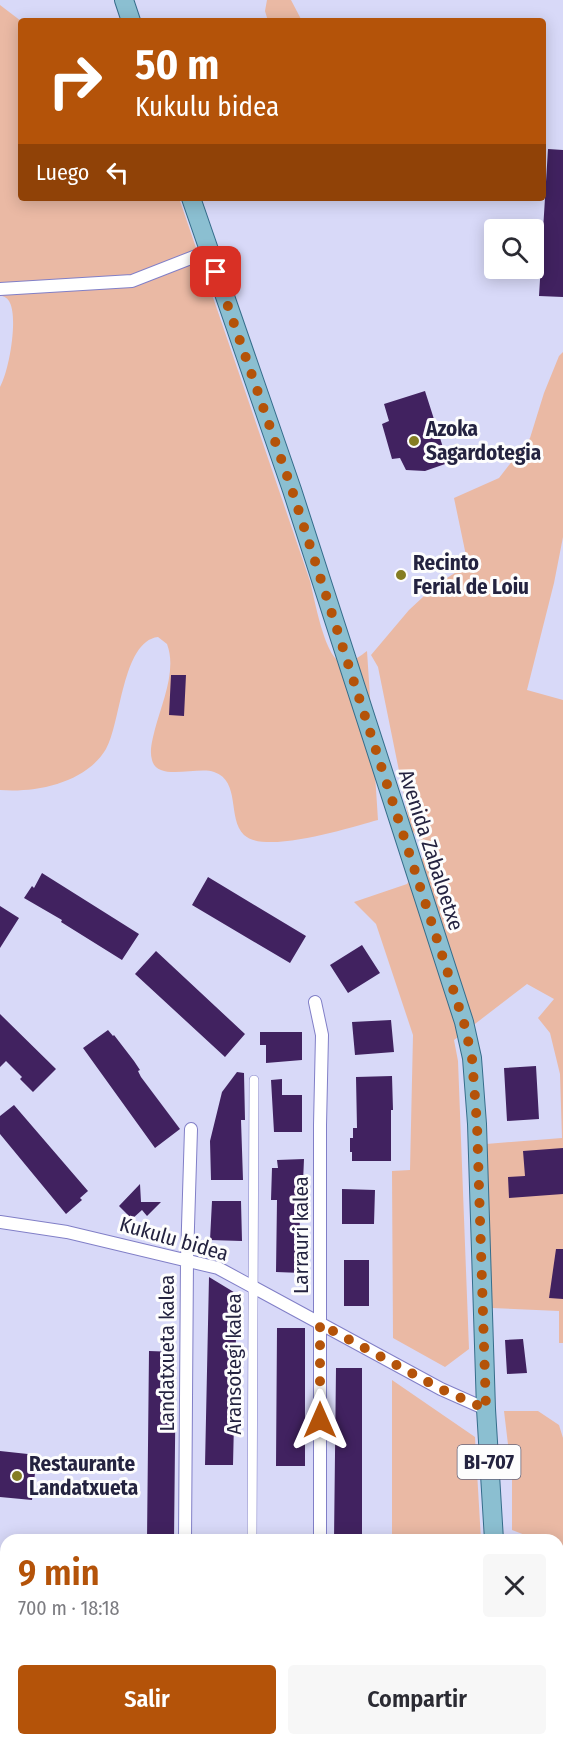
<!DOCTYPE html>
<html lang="es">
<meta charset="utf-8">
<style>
body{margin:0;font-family:"Fira Sans Condensed",sans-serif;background:#f7f7f7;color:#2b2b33;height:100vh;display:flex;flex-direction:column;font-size:22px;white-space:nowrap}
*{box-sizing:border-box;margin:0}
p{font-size:20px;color:#7c7c81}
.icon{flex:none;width:33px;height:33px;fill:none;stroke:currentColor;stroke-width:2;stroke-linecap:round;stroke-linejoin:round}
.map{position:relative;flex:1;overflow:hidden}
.details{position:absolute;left:0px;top:1534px;width:564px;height:212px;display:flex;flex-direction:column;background:#fff;border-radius:18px 18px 0 0;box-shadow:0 3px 15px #0003}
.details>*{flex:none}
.hud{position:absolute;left:18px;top:18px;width:528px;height:183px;border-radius:6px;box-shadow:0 3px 15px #0003;background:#b45309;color:#fff;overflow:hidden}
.controls{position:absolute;left:484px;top:219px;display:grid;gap:12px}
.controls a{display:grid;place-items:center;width:60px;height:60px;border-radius:6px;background:#fff;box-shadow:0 3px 15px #0003;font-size:30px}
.pin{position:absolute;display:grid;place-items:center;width:51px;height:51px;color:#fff;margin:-26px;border-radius:12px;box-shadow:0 3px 9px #0006}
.me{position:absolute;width:66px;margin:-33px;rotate:0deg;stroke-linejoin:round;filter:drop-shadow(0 0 4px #0008)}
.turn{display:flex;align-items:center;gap:21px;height:126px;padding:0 18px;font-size:27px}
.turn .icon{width:78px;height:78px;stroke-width:2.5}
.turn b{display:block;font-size:42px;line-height:51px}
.then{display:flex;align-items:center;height:57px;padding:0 18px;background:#0003;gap:12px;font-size:22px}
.round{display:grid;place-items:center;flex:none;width:63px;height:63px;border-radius:6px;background:#f7f7f7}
.overview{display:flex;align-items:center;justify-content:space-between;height:102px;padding:0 18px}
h1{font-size:36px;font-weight:600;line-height:45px;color:#b45309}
.action{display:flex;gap:12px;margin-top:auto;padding:12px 18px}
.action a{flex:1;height:69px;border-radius:6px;background:#b45309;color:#fff;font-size:24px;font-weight:600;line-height:69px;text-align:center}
.action a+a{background:#f7f7f7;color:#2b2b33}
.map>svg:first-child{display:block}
.green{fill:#eab9a4}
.building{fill:#412260}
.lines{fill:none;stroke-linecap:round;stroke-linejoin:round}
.pedestrian-casing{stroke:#817fc7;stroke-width:10}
.minor-casing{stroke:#817fc7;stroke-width:14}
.primary-casing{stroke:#356d8b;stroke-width:20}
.pedestrian{stroke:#fff;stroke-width:9}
.minor{stroke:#fff;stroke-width:12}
.primary{stroke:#8bbfd1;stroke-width:18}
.route{stroke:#b45309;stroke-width:10;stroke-dasharray:0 18}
.poi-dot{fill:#857d23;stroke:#fdfdfd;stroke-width:2}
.labels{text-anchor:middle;stroke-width:6;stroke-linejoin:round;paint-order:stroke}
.shield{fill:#fdfdfd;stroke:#656479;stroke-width:1.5}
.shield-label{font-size:20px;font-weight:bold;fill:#242340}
.poi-label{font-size:21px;font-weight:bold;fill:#242340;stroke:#fdfdfd;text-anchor:start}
.street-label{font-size:21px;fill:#242340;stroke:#fdfdfd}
</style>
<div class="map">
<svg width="563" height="1745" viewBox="0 0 563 1745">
<rect width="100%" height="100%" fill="#d8d9f8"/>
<path class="green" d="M 267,0 L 291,0 L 302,21 L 268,21 L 265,11 Z
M 0,5 L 21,21 L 21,198 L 179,198 L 310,581 C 314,596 325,660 342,662 C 351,664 360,656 367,651 L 378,820 C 351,827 266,855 244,835 C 227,818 241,781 214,772 C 198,766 157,782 152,760 C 149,750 153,738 155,729 C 162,703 177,670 167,644 L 158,637 C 122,641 121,724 106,749 C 86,783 36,793 0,790 L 0,387 C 9,371 18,320 10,303 C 8,298 5,297 0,295 Z
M 563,352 L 563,537 L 554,583 L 527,690 L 563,700 L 563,1343 L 559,1343 L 559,1311 L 492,1308 L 486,1144 L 562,1138 L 560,1074 L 550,1033 L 538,1018 L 554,999 L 527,984 L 454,1040 L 458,1061 L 469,1349 L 445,1367 L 393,1338 L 392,1171 L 410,1170 L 413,1035 L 376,924 L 354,902 L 407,884 L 429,848 L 411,830 L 378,667 L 371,655 L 409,610 L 437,584 L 468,565 L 454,498 L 499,478 L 530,438 L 544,393 L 559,356 Z
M 392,1380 L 475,1437 L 481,1540 L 392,1540 Z
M 504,1411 L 538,1411 L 559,1425 L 563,1438 L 563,1549 L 558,1548 L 558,1540 L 538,1540 L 512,1530 L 512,1478 Z
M 563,1615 L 563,1745 L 391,1745 L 391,1740 L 558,1740 L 558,1622 Z"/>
<path class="building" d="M 548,149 L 563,150 L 563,297 L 539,296 Z
M 425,391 L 448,463 L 425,471 L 406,470 L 400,458 L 392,459 L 382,424 L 389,421 L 384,404 Z
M 171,675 L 186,675 L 184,716 L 169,715 Z
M 42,873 L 139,934 L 122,960 L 61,922 L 62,920 L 24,898 L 32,886 L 34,888 Z
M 208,877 L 306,936 L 290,963 L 192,905 Z
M 0,906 L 19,918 L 0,948 Z
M 362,945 L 380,973 L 348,993 L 330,965 Z
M 156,951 L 245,1034 L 225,1057 L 135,974 Z
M 0,1014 L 56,1069 L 33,1092 L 20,1079 L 22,1077 L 6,1061 L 0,1067 Z
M 391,1020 L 394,1052 L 355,1055 L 352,1022 Z
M 108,1030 L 113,1036 L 114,1035 L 134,1061 L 140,1070 L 138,1071 L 141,1077 L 180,1129 L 155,1148 L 83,1048 Z
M 260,1032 L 302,1032 L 302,1060 L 266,1063 L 266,1045 L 260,1045 Z
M 536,1066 L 539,1119 L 507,1121 L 504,1068 Z
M 237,1072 L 244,1073 L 245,1120 L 241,1120 L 243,1180 L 211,1180 L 210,1141 L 222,1092 Z
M 392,1076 L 393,1110 L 391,1110 L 391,1161 L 352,1161 L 352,1152 L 350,1152 L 350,1138 L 353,1138 L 353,1128 L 357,1128 L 356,1077 Z
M 282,1079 L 282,1095 L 302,1095 L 302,1132 L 274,1132 L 271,1080 Z
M 14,1105 L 88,1191 L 80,1198 L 82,1200 L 66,1214 L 0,1134 L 0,1116 Z
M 563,1148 L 563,1194 L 509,1198 L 508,1177 L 525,1176 L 523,1151 Z
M 304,1159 L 302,1206 L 299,1206 L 302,1273 L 276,1272 L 277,1200 L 271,1200 L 272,1168 L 278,1168 L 277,1160 Z
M 140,1184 L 141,1202 L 161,1202 L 147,1216 L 142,1210 L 132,1219 L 119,1206 Z
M 342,1189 L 375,1190 L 374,1224 L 342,1224 Z
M 212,1201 L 241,1201 L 242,1241 L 210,1240 Z
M 556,1249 L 563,1249 L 563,1299 L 549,1298 Z
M 344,1260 L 369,1260 L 369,1306 L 344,1306 Z
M 209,1277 L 237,1294 L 233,1465 L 205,1465 Z
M 277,1328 L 305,1328 L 305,1466 L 276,1466 Z
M 523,1339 L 527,1373 L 507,1374 L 505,1340 Z
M 149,1351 L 176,1352 L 174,1540 L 147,1540 Z
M 336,1368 L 362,1368 L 362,1540 L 334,1540 Z
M 0,1451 L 37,1455 L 32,1500 L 0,1497 Z"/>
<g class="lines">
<defs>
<path id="pedestrian" d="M 252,1540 L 254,1080
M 251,1745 L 251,1740"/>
<path id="minor" d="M 0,289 L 132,281 L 209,251
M 315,1002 L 322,1035 L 320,1125 L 320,1540
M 0,1222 L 67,1232 L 218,1268 L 441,1389 L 486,1409
M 185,1540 L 187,1259 L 191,1129
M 45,1745 L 74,1740
M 183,1745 L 183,1740
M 319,1745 L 319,1740"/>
<path id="primary" d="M 124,0 L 131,21
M 191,198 L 292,490 L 464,1022 L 472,1058 L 477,1124 L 486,1409 L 494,1540
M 504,1740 L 504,1745"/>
</defs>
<use href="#pedestrian" class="pedestrian-casing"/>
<use href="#minor" class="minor-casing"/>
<use href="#primary" class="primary-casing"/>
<use href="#pedestrian" class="pedestrian"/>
<use href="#minor" class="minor"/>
<use href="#primary" class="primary"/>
</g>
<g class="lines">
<path class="route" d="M 216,272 L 292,490 L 464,1023 L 472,1058 L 477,1124 L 486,1409 L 441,1389 L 320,1324 L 320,1420"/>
</g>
<g class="poi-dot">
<circle cx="414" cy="441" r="6"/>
<circle cx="401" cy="575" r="6"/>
<circle cx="17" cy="1476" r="6"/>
</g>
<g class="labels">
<rect class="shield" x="457.5" y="1445" width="63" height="34" rx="4.5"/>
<g class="shield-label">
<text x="489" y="1469">BI-707</text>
</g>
<g class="poi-label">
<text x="426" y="436">Azoka<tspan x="426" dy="24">Sagardotegia</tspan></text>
<text x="413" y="570">Recinto<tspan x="413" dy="24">Ferial de Loiu</tspan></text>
<text x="29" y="1471">Restaurante<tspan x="29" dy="24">Landatxueta</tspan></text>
</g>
<g class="street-label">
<text transform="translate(431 850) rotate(72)" y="7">Avenida Zabaloetxe</text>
<text transform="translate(301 1235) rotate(-90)" y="7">Larrauri kalea</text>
<text transform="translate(174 1239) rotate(16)" y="7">Kukulu bidea</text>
<text transform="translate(167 1353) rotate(-90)" y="7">Landatxueta kalea</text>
<text transform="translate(234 1364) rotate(-90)" y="7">Aransotegi kalea</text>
</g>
</g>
</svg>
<div class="controls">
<a><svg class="icon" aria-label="search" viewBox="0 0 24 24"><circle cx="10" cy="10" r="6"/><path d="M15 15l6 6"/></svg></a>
</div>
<div class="pin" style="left:216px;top:272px;background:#d93025"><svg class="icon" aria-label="arrive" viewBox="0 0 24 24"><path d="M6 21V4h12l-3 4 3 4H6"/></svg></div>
<svg class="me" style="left:320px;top:1420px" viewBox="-20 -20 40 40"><path d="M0-17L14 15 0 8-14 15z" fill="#b45309" stroke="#fff" stroke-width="4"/></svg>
<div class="hud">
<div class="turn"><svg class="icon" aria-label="right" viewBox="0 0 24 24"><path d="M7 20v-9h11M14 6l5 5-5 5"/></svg><div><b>50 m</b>Kukulu bidea</div></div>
<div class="then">Luego<svg class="icon" aria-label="left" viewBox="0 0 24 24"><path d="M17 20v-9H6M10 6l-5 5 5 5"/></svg></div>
</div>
<section class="details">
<div class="overview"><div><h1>9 min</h1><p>700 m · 18:18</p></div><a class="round"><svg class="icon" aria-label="close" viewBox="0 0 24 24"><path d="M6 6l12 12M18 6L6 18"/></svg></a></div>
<div class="action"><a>Salir</a><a>Compartir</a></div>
</section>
</div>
